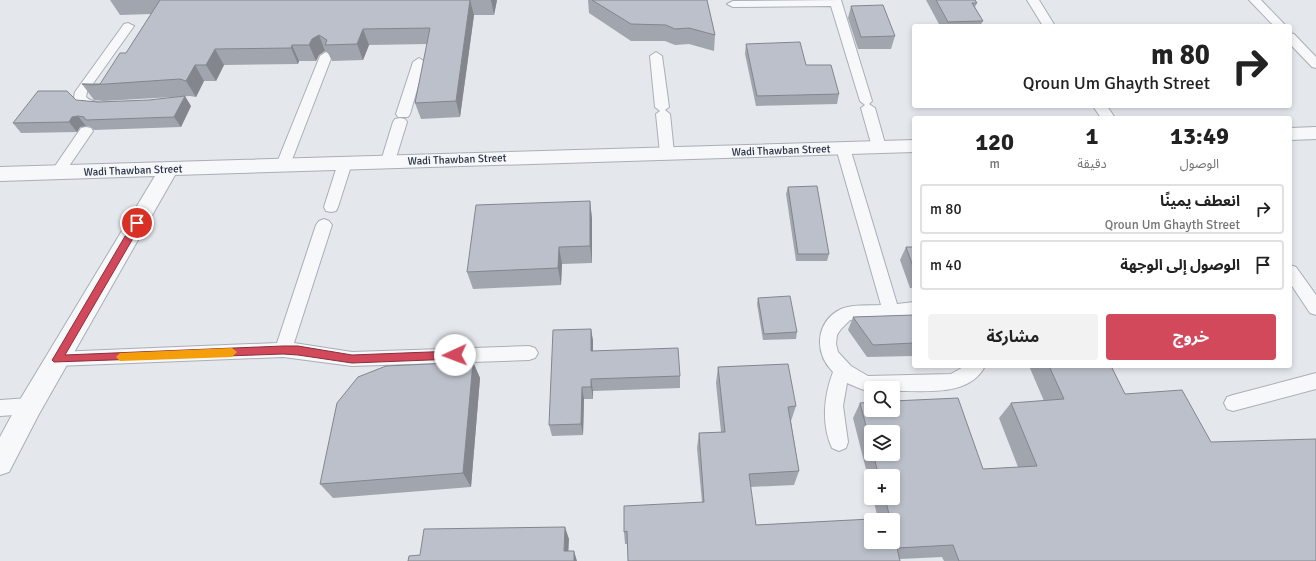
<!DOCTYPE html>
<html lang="ar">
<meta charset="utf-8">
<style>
body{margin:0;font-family:Signika,"Noto Sans Arabic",sans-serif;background:#f2f2f2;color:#222;direction:rtl;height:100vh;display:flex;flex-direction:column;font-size:15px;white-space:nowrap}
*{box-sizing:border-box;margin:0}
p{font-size:13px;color:#767676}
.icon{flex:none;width:22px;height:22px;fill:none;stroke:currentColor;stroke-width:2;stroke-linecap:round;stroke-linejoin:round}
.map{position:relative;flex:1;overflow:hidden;direction:ltr}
.drawer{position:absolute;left:912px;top:116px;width:380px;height:252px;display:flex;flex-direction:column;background:#fff;border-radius:4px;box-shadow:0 2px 6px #0003;direction:rtl}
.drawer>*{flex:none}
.banner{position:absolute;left:912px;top:24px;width:380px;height:84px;border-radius:4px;box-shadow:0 2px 6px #0003;direction:rtl;background:#fff;color:#222;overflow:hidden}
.tools{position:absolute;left:864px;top:381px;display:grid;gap:8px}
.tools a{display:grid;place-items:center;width:36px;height:36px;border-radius:4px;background:#fff;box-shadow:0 2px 6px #0003;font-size:20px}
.pin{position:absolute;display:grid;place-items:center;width:34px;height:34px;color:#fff;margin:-17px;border:2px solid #fff;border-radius:50%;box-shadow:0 1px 4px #0007}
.me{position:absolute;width:44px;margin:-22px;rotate:268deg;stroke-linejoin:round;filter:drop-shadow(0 0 3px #0008)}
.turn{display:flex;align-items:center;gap:14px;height:84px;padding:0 16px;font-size:18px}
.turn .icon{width:52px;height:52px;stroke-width:2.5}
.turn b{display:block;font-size:28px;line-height:34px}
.eta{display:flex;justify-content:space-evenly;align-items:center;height:68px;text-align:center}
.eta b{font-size:24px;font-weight:700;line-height:28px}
.cta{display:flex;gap:8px;margin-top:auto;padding:8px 16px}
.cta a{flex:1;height:46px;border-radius:4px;background:#d1495b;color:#fff;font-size:16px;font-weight:700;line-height:46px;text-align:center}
.cta a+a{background:#f2f2f2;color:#222}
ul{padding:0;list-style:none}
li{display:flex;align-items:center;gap:12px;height:50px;margin:0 8px 6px;padding:0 8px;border:2px solid #e0e0e0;border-radius:4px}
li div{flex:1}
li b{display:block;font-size:15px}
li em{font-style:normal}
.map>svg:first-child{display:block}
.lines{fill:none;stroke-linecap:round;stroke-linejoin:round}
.lane-casing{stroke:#a9aeb7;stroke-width:2}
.street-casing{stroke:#a9aeb7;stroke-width:2}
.lane{fill:#f7f8fa;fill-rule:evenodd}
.street{fill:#f7f8fa;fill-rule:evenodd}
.wall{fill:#a1a5ae;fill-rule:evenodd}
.shaded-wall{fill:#83868d}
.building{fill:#bbc0ca;stroke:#83868d;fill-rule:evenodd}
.route{fill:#d1495b;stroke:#882f3b}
.slow{fill:#f59e0b}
.labels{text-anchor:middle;stroke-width:3;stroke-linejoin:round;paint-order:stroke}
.street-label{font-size:11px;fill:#2b3445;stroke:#f4f6f9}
</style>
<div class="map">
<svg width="1316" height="561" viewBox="0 0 1316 561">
<rect width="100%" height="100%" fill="#e4e7ec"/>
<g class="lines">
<defs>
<path id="lane" d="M 841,0 L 872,101 L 869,104 L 875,108 L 886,147 L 884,150 L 874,150 L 872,147 L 861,108 L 865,105 L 860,101 L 831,6 L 733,7 L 727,4 L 733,1 Z
M 1027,0 L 1039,0 L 1055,26 L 1043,26 Z
M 1249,0 L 1261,0 L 1286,26 L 1274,26 Z
M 128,23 L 134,26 L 87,92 L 86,97 C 92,103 102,101 107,107 L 105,110 C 92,113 80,107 74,97 L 75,92 L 124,24 Z
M 1290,33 L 1294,34 L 1316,57 L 1316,68 L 1312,67 L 1290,44 Z
M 326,52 L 332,56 L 290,165 L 288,168 L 283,170 L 278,168 L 276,165 L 320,56 Z
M 656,52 L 662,56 L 669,107 L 665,110 L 670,114 L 674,153 L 672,156 L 662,156 L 660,153 L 656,114 L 660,111 L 655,107 L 650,56 Z
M 419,58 L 425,62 L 410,114 L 408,117 L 398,117 L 396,114 L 413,62 Z
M 1093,106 L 1107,106 L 1115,118 L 1101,118 Z
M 400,118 L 405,119 L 407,122 L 395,161 L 393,164 L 388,166 L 383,164 L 381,161 L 393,122 L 395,119 Z
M 86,127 L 91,128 L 93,131 L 63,175 L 58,177 L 53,175 L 51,172 L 53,169 L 81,128 Z
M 843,143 L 848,145 L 850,148 L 897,304 L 914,302 L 914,316 L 850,320 L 841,329 L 837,335 L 836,344 L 838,352 L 851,366 L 868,376 L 951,374 L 965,366 L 985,366 C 969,398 923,390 893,391 L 893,388 L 871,388 L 871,392 L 861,389 L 847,383 L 843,406 L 848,442 L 846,448 L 839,451 L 832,448 C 821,424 824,396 833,372 C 814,353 815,322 841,309 C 852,304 869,306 881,305 L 836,148 L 838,145 Z
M 345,158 L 350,160 L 352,163 L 338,207 L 336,211 L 331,212 L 326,211 L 324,207 L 338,163 L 340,160 Z
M 324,219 L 329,221 L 332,225 L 294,343 L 352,352 L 529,346 L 535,348 L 538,353 L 535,358 L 529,360 L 352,366 L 283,357 L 57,366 L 51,364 L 48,359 L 51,354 L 57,352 L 277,343 L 316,225 L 319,221 Z
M 1290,265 L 1296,267 L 1316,295 L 1316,315 L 1310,313 L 1290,283 Z
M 1316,373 L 1316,389 L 1233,411 L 1227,409 L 1224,403 L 1227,397 L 1233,395 Z
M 30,398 L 36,400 L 39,406 L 36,412 L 30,414 L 0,416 L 0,400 Z"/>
<path id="street" d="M 1316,127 L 1316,139 L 1290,140 L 1290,128 Z
M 914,140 L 914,152 L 175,175 L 39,414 L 9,472 L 0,475 L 0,437 L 21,398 L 155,176 L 0,181 L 0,167 Z"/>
</defs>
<use href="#lane" class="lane-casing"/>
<use href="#street" class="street-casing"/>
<use href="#lane" class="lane"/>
<use href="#street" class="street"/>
</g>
<path class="wall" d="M 110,0 L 497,0 L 494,15 L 474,15 L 460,117 L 421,119 L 415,103 L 427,44 L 369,45 L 363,60 L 332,61 L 328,53 L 325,51 L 319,55 L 316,61 L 299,61 L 298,64 L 224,65 L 216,81 L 204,81 L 196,97 L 190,96 L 103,101 L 94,100 L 82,84 L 100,84 L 126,53 L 151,14 L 120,15 Z
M 588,0 L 707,0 L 715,35 L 714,51 L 689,44 L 675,45 L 665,41 L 631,41 L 589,13 Z
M 926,0 L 975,0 L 977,3 L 975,7 L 983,21 L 980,26 L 940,26 Z
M 851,6 L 895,36 L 891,49 L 858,49 L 848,18 Z
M 746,44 L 806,65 L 839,94 L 837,104 L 756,106 L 745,54 Z
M 76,100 L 98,102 L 191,106 L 181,127 L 94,130 L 91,127 L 86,126 L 80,127 L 77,132 L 21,133 L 13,123 Z
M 788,187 L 829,254 L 827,261 L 796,261 L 786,194 Z
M 590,201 L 592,219 L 592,263 L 562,264 L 561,285 L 473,289 L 467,272 Z
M 906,247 L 914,247 L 914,288 L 910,288 L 900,260 Z
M 758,298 L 797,332 L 796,339 L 763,340 L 757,304 Z
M 914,315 L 914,356 L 867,357 L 848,330 L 853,317 Z
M 591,329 L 593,341 L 593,351 L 680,376 L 680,388 L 593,391 L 593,399 L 584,399 L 583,435 L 552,436 L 549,425 Z
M 473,362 L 480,378 L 471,487 L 333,498 L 320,484 Z
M 1029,366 L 1111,366 L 1125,394 L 1211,442 L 1316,561 L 944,561 L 942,557 L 900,559 L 625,544 L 624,532 L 702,502 L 697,448 L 699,433 L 721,432 L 716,383 L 718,367 L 796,406 L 791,421 L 799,471 L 794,485 L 750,487 L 756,525 L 878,519 L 873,498 L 893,498 L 893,476 L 871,476 L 871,489 L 853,418 L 860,403 L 983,469 L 1018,467 L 999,418 L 1011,403 L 1044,401 ZM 871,432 L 893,454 L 871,454 Z"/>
<path class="shaded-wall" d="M 470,0 L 474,15 L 460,117 L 456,101 Z
M 491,0 L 497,0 L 494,15 Z
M 363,29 L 369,45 L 363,60 L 357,44 Z
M 319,35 L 325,51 L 319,55 L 316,61 L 309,45 L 312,39 Z
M 292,45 L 299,61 L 298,64 L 291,48 Z
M 215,49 L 224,65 L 216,81 L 206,65 Z
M 195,65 L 204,81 L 196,97 L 186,81 Z
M 185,96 L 191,106 L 181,127 L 174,117 Z
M 78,116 L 86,126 L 80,127 L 77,132 L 69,122 L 72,117 Z
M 590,201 L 592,219 L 592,263 L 590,246 Z
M 559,247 L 562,264 L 561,285 L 558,268 Z
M 591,329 L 593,341 L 593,363 L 591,351 Z
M 473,362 L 480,378 L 471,487 L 463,473 Z
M 591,379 L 593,391 L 593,399 L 591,387 Z
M 582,387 L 584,399 L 583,435 L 581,424 Z
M 565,527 L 569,539 L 568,561 L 564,551 Z
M 574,551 L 577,561 L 574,561 Z"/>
<path class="building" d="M 160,0 L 470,0 L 456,101 L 415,103 L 430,28 L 363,29 L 357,44 L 325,45 L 327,40 L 319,35 L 312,39 L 309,45 L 292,45 L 291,48 L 215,49 L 206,65 L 195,65 L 186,81 L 180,79 L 91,85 L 82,84 L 100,84 L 120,53 L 126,53 Z
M 592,0 L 707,0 L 715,35 L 689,28 L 675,29 L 666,25 L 631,24 Z
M 936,0 L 975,0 L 977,3 L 972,3 L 983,21 L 948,22 Z
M 883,5 L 895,36 L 861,37 L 851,6 Z
M 800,42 L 806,65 L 831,65 L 839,94 L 757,96 L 746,44 Z
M 38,91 L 67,91 L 76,100 L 98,102 L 149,100 L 185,96 L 174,117 L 86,120 L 84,117 L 78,116 L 72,117 L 69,122 L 13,123 Z
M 817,186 L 829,254 L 798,254 L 788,187 Z
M 590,201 L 590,246 L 559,247 L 558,268 L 467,272 L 476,205 Z
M 906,247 L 914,247 L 914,269 Z
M 790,296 L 797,332 L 764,334 L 758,298 Z
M 914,315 L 914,343 L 873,345 L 853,317 Z
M 591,329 L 591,351 L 678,348 L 680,376 L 591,379 L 591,387 L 582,387 L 581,424 L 549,425 L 553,330 Z
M 473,362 L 463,473 L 320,484 L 337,403 L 358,377 L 386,366 Z
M 788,364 L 796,406 L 788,407 L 799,471 L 749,474 L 756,525 L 890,518 L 885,498 L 893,498 L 893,476 L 879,476 L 873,454 L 893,454 L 893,432 L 871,432 L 871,445 L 860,403 L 871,402 L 871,410 L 893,410 L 893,401 L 958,398 L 983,469 L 1037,466 L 1011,403 L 1064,399 L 1049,366 L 1111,366 L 1125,394 L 1182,390 L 1211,442 L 1316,439 L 1316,561 L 959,561 L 953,545 L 897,548 L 900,561 L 628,561 L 627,531 L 624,532 L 624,506 L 704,502 L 699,433 L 725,432 L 718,367 ZM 871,520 L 893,520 L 893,542 L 871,542 Z
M 565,527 L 564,551 L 574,551 L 574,561 L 408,561 L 409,556 L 420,555 L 424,529 Z"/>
<path class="route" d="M 137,220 L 142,223 L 65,355 L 283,346 L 298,346 L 352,355 L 455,351 L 460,355 L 455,359 L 352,363 L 298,355 L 283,354 L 54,362 L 52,360 L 54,357 L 134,221 Z"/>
<path class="slow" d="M 232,348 L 237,352 L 232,357 L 120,361 L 116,357 L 120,353 Z"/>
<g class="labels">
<g class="street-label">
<text transform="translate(781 150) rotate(-2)" y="4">Wadi Thawban Street</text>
<text transform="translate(457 159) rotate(-2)" y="4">Wadi Thawban Street</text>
<text transform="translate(133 170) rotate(-2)" y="4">Wadi Thawban Street</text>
</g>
</g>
</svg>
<div class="tools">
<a><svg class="icon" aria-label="search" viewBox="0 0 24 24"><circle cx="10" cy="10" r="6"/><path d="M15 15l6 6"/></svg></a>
<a><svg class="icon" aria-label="layers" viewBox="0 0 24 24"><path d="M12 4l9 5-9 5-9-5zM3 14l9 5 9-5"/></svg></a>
<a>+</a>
<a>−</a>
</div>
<div class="pin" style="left:137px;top:223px;background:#d93025"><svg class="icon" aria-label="arrive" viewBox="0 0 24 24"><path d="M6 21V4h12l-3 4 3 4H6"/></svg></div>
<svg class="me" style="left:455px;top:355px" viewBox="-20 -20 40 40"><circle r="19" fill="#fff"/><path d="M0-13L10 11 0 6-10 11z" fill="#d1495b"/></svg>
<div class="banner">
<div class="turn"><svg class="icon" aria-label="right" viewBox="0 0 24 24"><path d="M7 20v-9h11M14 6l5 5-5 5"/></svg><div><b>80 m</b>Qroun Um Ghayth Street</div></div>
</div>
<section class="drawer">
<div class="eta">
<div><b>13:49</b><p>الوصول</p></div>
<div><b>1</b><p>دقيقة</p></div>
<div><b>120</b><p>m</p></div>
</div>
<ul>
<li><svg class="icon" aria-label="right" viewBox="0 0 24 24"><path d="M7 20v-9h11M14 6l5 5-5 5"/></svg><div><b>انعطف يمينًا</b><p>Qroun Um Ghayth Street</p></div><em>80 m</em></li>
<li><svg class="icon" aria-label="arrive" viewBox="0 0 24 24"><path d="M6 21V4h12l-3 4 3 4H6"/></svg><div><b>الوصول إلى الوجهة</b></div><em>40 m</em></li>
</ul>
<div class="cta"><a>خروج</a><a>مشاركة</a></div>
</section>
</div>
